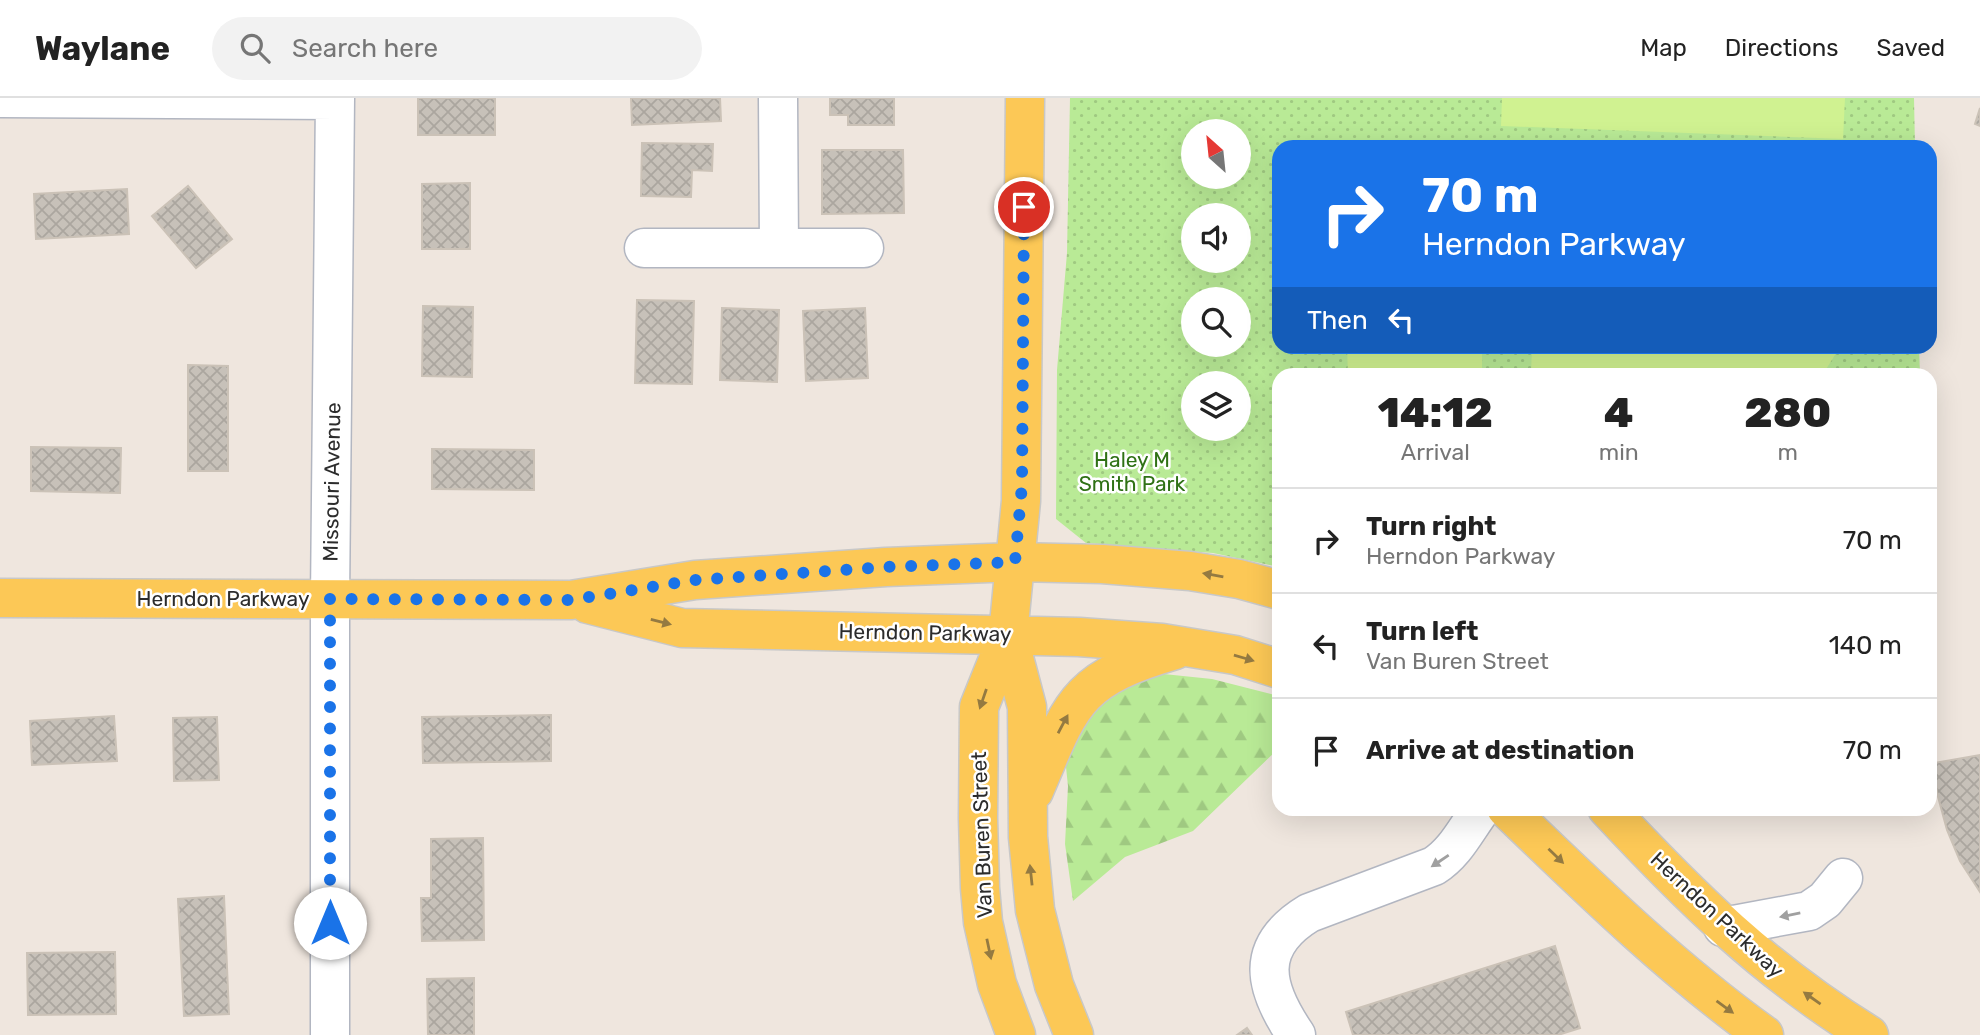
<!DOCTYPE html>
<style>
body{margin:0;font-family:Rubik,sans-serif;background:#f2f2f2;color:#222;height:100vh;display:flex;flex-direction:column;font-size:26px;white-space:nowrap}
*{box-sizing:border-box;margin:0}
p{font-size:23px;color:#767676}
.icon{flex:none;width:38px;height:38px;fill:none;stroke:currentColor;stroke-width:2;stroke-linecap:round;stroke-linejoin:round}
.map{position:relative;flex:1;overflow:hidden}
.panel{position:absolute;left:1272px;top:270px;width:665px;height:448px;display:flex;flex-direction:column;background:#fff;border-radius:21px;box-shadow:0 7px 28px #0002}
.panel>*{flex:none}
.guide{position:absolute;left:1272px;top:42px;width:665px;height:214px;border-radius:21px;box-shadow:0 7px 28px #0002;background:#1a73e8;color:#fff;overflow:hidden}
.needle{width:46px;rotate:333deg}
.buttons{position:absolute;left:1181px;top:21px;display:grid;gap:14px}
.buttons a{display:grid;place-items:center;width:70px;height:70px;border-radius:50%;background:#fff;box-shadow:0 7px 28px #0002;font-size:35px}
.pin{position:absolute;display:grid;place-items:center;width:60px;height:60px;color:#fff;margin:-30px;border:4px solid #fff;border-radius:50%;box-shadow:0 2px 7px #0007}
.me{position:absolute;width:77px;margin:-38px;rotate:0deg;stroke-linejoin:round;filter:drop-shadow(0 0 5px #0008)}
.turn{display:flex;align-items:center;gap:24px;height:147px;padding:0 35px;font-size:32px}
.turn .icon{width:91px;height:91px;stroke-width:2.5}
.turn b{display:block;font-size:49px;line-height:60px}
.then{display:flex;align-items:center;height:66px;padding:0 35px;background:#0003;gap:14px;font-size:26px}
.eta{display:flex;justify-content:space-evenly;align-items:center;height:119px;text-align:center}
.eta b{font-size:42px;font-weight:800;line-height:49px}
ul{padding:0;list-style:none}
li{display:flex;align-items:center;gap:21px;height:105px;padding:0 35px;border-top:2px solid #e0e0e0}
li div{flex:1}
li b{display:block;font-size:26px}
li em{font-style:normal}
header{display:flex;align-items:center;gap:42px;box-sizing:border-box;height:98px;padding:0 35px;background:#fff;border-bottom:2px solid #e0e0e0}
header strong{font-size:33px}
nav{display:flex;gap:38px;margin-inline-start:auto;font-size:24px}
.search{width:490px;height:63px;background:#f2f2f2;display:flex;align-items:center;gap:18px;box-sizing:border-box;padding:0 24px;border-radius:38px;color:#767676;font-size:26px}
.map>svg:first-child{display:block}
.grass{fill:url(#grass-dots);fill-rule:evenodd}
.forest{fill:url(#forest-firs)}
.pitch{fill:#d0f291}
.building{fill:url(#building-cross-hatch);stroke:#cbc2b7;stroke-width:2}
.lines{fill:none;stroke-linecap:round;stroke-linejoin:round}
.minor-casing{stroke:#b2b6c1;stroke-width:41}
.major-casing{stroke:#c8c8c8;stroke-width:41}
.minor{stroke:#fff;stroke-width:38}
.major{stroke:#fcc856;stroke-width:38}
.oneway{fill:#947a41}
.oneway2{fill:#a0a0a0}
.route{stroke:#1a73e8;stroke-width:12;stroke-dasharray:0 21.6}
.labels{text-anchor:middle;stroke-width:5;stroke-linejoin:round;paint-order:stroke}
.park-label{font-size:21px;fill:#2f7115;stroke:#fff}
.street-label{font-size:21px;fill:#2c2c2c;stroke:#fff}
</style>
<header>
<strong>Waylane</strong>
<div class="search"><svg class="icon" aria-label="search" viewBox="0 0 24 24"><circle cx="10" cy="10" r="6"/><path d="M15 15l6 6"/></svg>Search here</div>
<nav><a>Map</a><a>Directions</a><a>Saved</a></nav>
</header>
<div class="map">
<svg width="1980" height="937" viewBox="0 0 1980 937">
<defs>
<pattern id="grass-dots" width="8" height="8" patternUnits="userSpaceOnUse" patternTransform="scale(1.75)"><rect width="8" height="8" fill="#b9ea96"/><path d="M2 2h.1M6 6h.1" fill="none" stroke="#9fc981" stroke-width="1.8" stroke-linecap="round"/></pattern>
<pattern id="forest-firs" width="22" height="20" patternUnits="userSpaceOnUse" patternTransform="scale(1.75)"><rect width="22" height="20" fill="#b9ea96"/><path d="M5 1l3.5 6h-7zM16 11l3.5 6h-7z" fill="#9fc981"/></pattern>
<pattern id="building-cross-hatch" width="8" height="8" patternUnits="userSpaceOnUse" patternTransform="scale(1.75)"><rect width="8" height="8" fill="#c7c1b9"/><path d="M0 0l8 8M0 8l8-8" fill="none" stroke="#aba69f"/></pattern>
</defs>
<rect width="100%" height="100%" fill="#efe6de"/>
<path class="grass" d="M 1070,0 L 1914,0 L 1915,49 L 1279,49 L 1279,248 L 1919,248 L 1920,276 L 1279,276 L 1279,469 L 1213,455 L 1086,445 L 1056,421 L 1057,272 L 1067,155 ZM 1194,33 L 1239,33 L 1239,79 L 1194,79 ZM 1194,117 L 1239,117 L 1239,163 L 1194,163 ZM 1194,201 L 1239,201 L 1239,247 L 1194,247 ZM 1194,285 L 1239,285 L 1239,331 L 1194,331 Z"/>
<path class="forest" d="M 1154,575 L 1212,581 L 1279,598 L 1279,650 L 1193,733 L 1125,759 L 1073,803 L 1065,746 L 1068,688 L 1064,650 L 1076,587 Z"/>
<path class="pitch" d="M 1502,0 L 1845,0 L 1843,41 L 1501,28 Z
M 1347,249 L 1482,249 L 1482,276 L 1348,276 Z
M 1532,249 L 1532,248 L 1840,249 L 1823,276 L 1531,276 Z"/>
<path class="building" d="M 418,0 L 495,0 L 495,37 L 418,37 Z
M 631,0 L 720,0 L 721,23 L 632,27 Z
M 830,0 L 894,0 L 894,27 L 848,27 L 848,17 L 830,17 Z
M 1980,10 L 1980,28 L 1975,26 Z
M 642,45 L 713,46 L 712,73 L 692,72 L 691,99 L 641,98 Z
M 822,52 L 903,52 L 904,115 L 822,116 Z
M 470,85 L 470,151 L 422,151 L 422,86 Z
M 188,88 L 232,141 L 196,170 L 152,118 Z
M 127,91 L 129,136 L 36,141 L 34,96 Z
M 637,202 L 694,203 L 692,286 L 635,285 Z
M 423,208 L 473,209 L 472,279 L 422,278 Z
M 722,210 L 779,212 L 777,284 L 720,282 Z
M 865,210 L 868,280 L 806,283 L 803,213 Z
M 188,267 L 228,268 L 228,373 L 188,373 Z
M 31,349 L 121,350 L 120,395 L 31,393 Z
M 432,351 L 534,352 L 534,392 L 432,391 Z
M 551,617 L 551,663 L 423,665 L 422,619 Z
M 114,618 L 117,663 L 32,667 L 30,623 Z
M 217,619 L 219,682 L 174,683 L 173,620 Z
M 1980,657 L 1980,794 L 1960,763 L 1947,732 L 1937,695 L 1934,665 Z
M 483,740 L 484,842 L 422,843 L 421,800 L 431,800 L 431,741 Z
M 224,798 L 229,916 L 184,918 L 178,801 Z
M 1555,848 L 1580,930 L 1558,937 L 1353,937 L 1346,914 Z
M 115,854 L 116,916 L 28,917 L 27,855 Z
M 474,880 L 474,937 L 428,937 L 427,881 Z
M 1247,930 L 1252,937 L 1237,937 Z"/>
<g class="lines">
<defs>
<path id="minor" d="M 0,0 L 335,2
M 778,0 L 779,150
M 644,150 L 864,150
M 1723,829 L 1809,813 L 1825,802 L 1843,780
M 330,937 L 330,501 L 335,0
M 1296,937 C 1264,890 1253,849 1309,815 L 1434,768 C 1456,754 1466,731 1482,710"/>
<path id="major" d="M 0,500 L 571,502 L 695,482 L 886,469 L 1015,464 L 1102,466 L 1190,473 L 1239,481 L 1279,492
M 588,506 L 682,530 L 1079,539 L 1162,545 L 1235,557 L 1279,571
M 1008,537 L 1027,609 L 1028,739 L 1035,812 L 1054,887 L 1074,937
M 1034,693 C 1072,603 1076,581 1175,552
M 1506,710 C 1589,790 1671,870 1764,937
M 1607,710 C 1691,800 1764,872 1869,937
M 1016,937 L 997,886 L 983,824 L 980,790 L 978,720 L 979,609 L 1008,537 L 1021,403 L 1025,0"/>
</defs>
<use href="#minor" class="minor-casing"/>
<use href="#major" class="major-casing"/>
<use href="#minor" class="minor"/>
<use href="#major" class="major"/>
</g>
<defs><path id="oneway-solid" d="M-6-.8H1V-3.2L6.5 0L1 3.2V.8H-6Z" transform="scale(1.75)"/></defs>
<g class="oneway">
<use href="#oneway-solid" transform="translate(1213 477) rotate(-170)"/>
<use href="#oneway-solid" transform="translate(661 524) rotate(14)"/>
<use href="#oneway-solid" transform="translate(1244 560) rotate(16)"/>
<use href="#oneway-solid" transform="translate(983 601) rotate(109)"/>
<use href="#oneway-solid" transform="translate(1063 626) rotate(-62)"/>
<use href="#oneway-solid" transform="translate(1556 758) rotate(44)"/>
<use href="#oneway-solid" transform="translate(1031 777) rotate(-96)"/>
<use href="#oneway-solid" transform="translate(989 851) rotate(78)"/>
<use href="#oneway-solid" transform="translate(1812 900) rotate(-145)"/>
<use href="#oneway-solid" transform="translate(1725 909) rotate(36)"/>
</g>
<g class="oneway2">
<use href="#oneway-solid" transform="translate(1440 763) rotate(146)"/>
<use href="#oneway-solid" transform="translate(1790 817) rotate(169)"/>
</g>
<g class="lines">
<path class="route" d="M 330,825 L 330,501 L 571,502 L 695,482 L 886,469 L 1015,464 L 1022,387 L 1024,109"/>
</g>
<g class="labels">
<g class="park-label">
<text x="1132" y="369">Haley M<tspan x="1132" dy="24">Smith Park</tspan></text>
</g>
<g class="street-label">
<text transform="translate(332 384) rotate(-89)" y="7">Missouri Avenue</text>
<text x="223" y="508">Herndon Parkway</text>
<text transform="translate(925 535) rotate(1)" y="7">Herndon Parkway</text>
<text transform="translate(982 737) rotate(-92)" y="7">Van Buren Street</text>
<text transform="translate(1717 817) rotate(43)" y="7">Herndon Parkway</text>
</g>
</g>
</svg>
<div class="buttons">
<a><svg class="needle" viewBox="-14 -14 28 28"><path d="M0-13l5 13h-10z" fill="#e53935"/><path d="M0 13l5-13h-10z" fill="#767676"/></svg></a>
<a><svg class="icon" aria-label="sound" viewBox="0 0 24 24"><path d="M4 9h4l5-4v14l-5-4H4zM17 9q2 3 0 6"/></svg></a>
<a><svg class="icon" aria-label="search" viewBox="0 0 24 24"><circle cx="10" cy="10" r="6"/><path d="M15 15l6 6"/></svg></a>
<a><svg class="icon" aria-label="layers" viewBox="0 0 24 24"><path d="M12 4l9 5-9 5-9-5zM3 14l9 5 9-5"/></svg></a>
</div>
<div class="pin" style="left:1024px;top:109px;background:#d93025"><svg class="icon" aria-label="arrive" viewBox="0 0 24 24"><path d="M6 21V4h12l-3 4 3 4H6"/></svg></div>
<svg class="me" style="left:330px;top:825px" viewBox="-20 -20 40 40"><circle r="19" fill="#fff"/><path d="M0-13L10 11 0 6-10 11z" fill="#1a73e8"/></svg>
<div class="guide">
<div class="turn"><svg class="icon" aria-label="right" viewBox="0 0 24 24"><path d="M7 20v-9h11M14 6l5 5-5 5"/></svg><div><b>70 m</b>Herndon Parkway</div></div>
<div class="then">Then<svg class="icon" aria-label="left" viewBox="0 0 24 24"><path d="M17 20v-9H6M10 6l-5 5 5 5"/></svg></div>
</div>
<section class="panel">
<div class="eta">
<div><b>14:12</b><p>Arrival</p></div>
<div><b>4</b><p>min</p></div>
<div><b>280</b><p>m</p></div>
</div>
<ul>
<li><svg class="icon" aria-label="right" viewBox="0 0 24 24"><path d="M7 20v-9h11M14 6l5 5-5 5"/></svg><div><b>Turn right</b><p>Herndon Parkway</p></div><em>70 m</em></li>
<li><svg class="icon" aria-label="left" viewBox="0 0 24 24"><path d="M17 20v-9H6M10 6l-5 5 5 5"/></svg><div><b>Turn left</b><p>Van Buren Street</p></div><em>140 m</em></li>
<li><svg class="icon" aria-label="arrive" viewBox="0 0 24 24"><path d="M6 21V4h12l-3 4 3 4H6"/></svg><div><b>Arrive at destination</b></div><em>70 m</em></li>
</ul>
</section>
</div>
